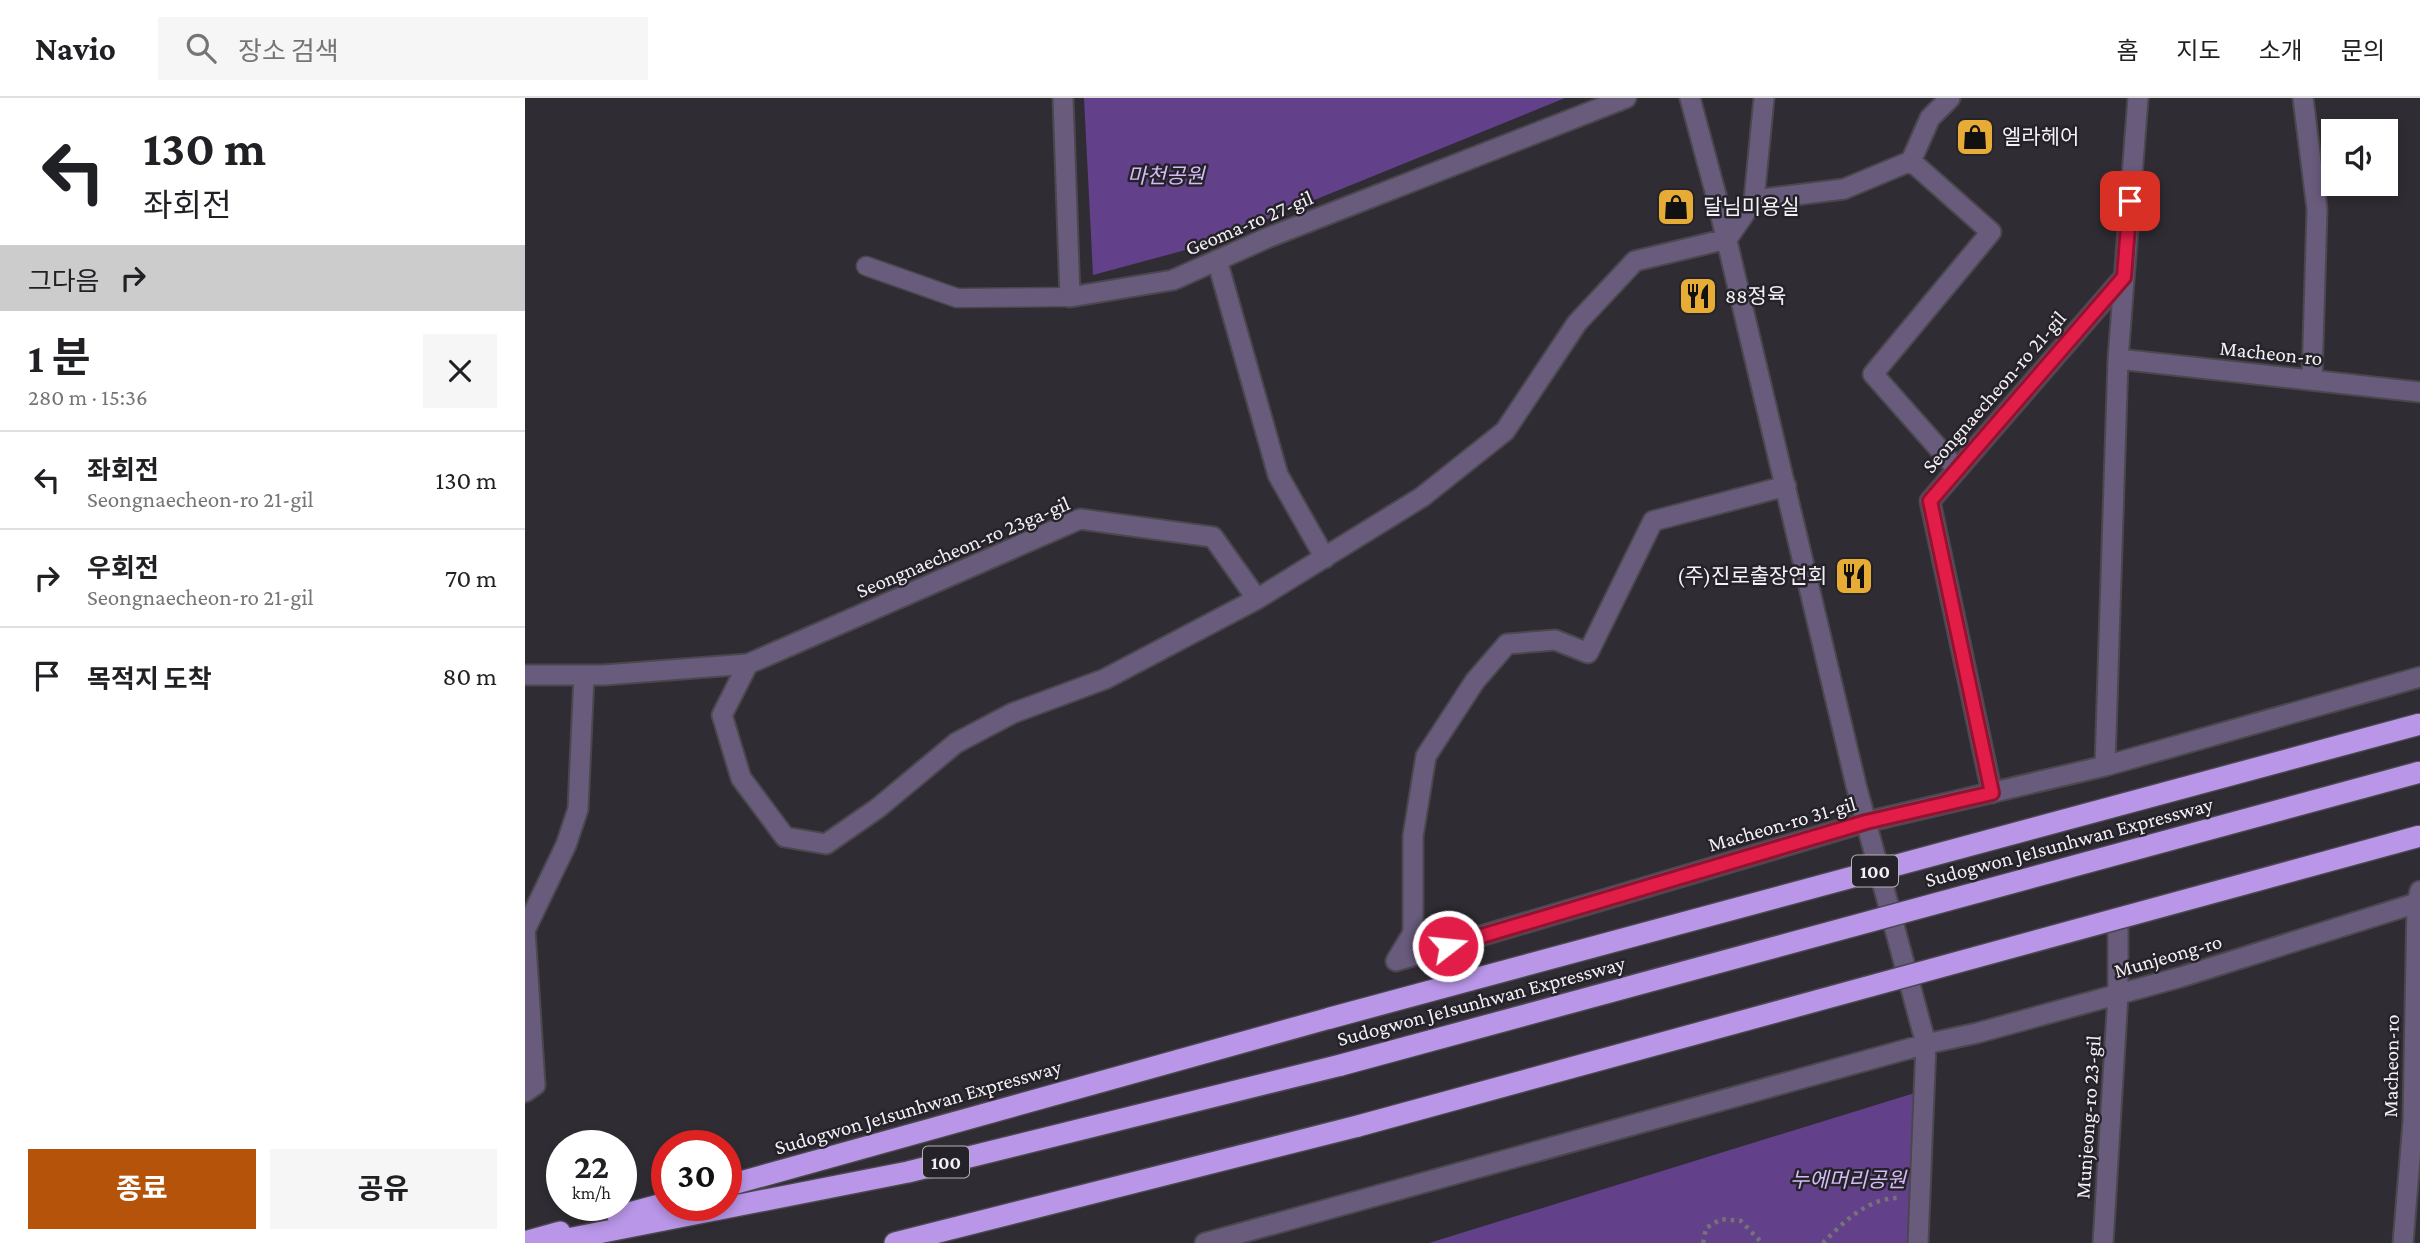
<!DOCTYPE html>
<html lang="ko">
<meta charset="utf-8">
<style>
body{margin:0;font-family:"Crimson Pro","Noto Sans KR",serif;background:#f6f6f6;color:#202124;height:100vh;display:flex;flex-direction:column;font-size:26px;white-space:nowrap}
*{box-sizing:border-box;margin:0}
p{font-size:23px;color:#757577}
.icon{flex:none;width:38px;height:38px;fill:none;stroke:currentColor;stroke-width:2;stroke-linecap:round;stroke-linejoin:round}
.map{position:relative;flex:1;overflow:hidden}
.details{display:flex;flex-direction:column;background:#fff;width:525px}
.details>*{flex:none}
.hud{background:#fff;color:#202124;overflow:hidden}
.controls{position:absolute;left:1796px;top:21px;display:grid;gap:14px}
.controls a{display:grid;place-items:center;width:77px;height:77px;border-radius:0px;background:#fff;box-shadow:0 4px 10px #0003;font-size:35px}
.speed{position:absolute;left:21px;top:1032px;display:flex;gap:14px;font-size:35px;font-weight:700;text-align:center}
.speed>*{display:grid;place-content:center;width:91px;height:91px;border-radius:50%;background:#fff;box-shadow:0 4px 10px #0003;line-height:1}
.speed small{font-size:18px;font-weight:400}
.speed .limit{border:10px solid #d22;background:#fff;color:#111}
.pin{position:absolute;display:grid;place-items:center;width:60px;height:60px;color:#fff;margin:-30px;border-radius:14px;box-shadow:0 4px 10px #0006}
.me{position:absolute;width:77px;margin:-38px;rotate:74deg;stroke-linejoin:round;filter:drop-shadow(0 0 5px #0008)}
.turn{display:flex;align-items:center;gap:24px;height:147px;padding:0 28px;font-size:32px}
.turn .icon{width:91px;height:91px;stroke-width:2.5}
.turn b{display:block;font-size:49px;line-height:60px}
.then{display:flex;align-items:center;height:66px;padding:0 28px;background:#0003;gap:14px;font-size:26px}
.round{display:grid;place-items:center;flex:none;width:74px;height:74px;border-radius:0px;background:#f6f6f6}
.head{display:flex;align-items:center;justify-content:space-between;height:119px;padding:0 28px}
h1{font-size:42px;font-weight:700;line-height:52px}
.cta{display:flex;gap:14px;margin-top:auto;padding:14px 28px}
.cta a{flex:1;height:80px;border-radius:0px;background:#b45309;color:#fff;font-size:28px;font-weight:700;line-height:80px;text-align:center}
.cta a+a{background:#f6f6f6;color:#202124}
ul{padding:0;list-style:none}
li{display:flex;align-items:center;gap:21px;height:98px;padding:0 28px;border-top:2px solid #e0e0e0}
li div{flex:1}
li b{display:block;font-size:26px}
li em{font-style:normal}
header{display:flex;align-items:center;gap:42px;box-sizing:border-box;height:98px;padding:0 35px;background:#fff;border-bottom:2px solid #e0e0e0}
header strong{font-size:33px}
nav{display:flex;gap:38px;margin-inline-start:auto;font-size:24px}
.search{width:490px;height:63px;background:#f6f6f6;display:flex;align-items:center;gap:18px;box-sizing:border-box;padding:0 24px;border-radius:0px;color:#757577;font-size:26px}
main{display:flex;flex:1;min-height:0}
.map>svg:first-child{display:block}
.green{fill:#63418a}
.lines{fill:none;stroke-linecap:round;stroke-linejoin:round}
.service-casing{stroke:#4a484e;stroke-width:21}
.minor-casing{stroke:#4a484e;stroke-width:23}
.tertiary-casing{stroke:#4a484e;stroke-width:23}
.motorway-casing{stroke:#4a484e;stroke-width:24}
.path{stroke:#757378;stroke-width:4.5;stroke-dasharray:3.5 5;stroke-linecap:butt}
.service{stroke:#695b7c;stroke-width:18}
.minor{stroke:#695b7c;stroke-width:19}
.tertiary{stroke:#695b7c;stroke-width:19}
.motorway{stroke:#b996e8;stroke-width:21}
.motorway-bridge-casing{stroke:#4a484e;stroke-width:24;stroke-linecap:butt}
.motorway-bridge{stroke:#b996e8;stroke-width:21}
.route-casing{stroke:#92132f;stroke-width:18}
.route{stroke:#e11d48;stroke-width:12}
.labels{text-anchor:middle;stroke-width:5;stroke-linejoin:round;paint-order:stroke}
.shield{fill:#252329;stroke:#b5b3b8;stroke-width:2}
.shield-label{font-size:19px;font-weight:bold;fill:#f3f1f5}
.poi-label{font-size:21px;fill:#f3f1f5;stroke:#252329;text-anchor:start}
.park-label{font-size:21px;font-style:italic;fill:#d4baf9;stroke:#252329}
.street-label{font-size:21px;fill:#f3f1f5;stroke:#252329}
</style>
<header>
<strong>Navio</strong>
<div class="search"><svg class="icon" aria-label="search" viewBox="0 0 24 24"><circle cx="10" cy="10" r="6"/><path d="M15 15l6 6"/></svg>장소 검색</div>
<nav><a>홈</a><a>지도</a><a>소개</a><a>문의</a></nav>
</header>
<main>
<section class="details">
<div class="hud">
<div class="turn"><svg class="icon" aria-label="left" viewBox="0 0 24 24"><path d="M17 20v-9H6M10 6l-5 5 5 5"/></svg><div><b>130 m</b>좌회전</div></div>
<div class="then">그다음<svg class="icon" aria-label="right" viewBox="0 0 24 24"><path d="M7 20v-9h11M14 6l5 5-5 5"/></svg></div>
</div>
<div class="head"><div><h1>1 분</h1><p>280 m · 15:36</p></div><a class="round"><svg class="icon" aria-label="close" viewBox="0 0 24 24"><path d="M6 6l12 12M18 6L6 18"/></svg></a></div>
<ul>
<li><svg class="icon" aria-label="left" viewBox="0 0 24 24"><path d="M17 20v-9H6M10 6l-5 5 5 5"/></svg><div><b>좌회전</b><p>Seongnaecheon-ro 21-gil</p></div><em>130 m</em></li>
<li><svg class="icon" aria-label="right" viewBox="0 0 24 24"><path d="M7 20v-9h11M14 6l5 5-5 5"/></svg><div><b>우회전</b><p>Seongnaecheon-ro 21-gil</p></div><em>70 m</em></li>
<li><svg class="icon" aria-label="arrive" viewBox="0 0 24 24"><path d="M6 21V4h12l-3 4 3 4H6"/></svg><div><b>목적지 도착</b></div><em>80 m</em></li>
</ul>
<div class="cta"><a>종료</a><a>공유</a></div>
</section>
<div class="map">
<svg width="1895" height="1145" viewBox="0 0 1895 1145">
<rect width="100%" height="100%" fill="#2f2d33"/>
<path class="green" d="M 559,0 L 1040,0 L 679,147 L 568,177 Z
M 1393,994 L 1382,1145 L 904,1145 Z"/>
<g class="lines">
<defs>
<path id="service" d="M 341,168 L 432,200 L 545,199"/>
<path id="minor" d="M 538,0 L 545,199 L 648,182 L 742,140 L 1101,0
M 1165,0 L 1191,97 L 1331,687 L 1401,946 L 1393,1145
M 1778,0 L 1792,111 L 1787,282
M 1386,63 L 1466,134 L 1348,276 L 1432,371
M 1229,102 L 1319,91 L 1386,63 L 1405,20 L 1425,0
M 692,162 L 753,377 L 800,460
M 1593,261 L 1895,294
M 1261,388 L 1128,423 L 1063,555 L 1030,542 L 982,546 L 950,583 L 901,658 L 888,738 L 888,835 L 871,863 L 1341,724 L 1580,668 L 1895,579
M 732,501 L 897,399 L 980,333 L 1052,225 L 1110,163 L 1202,141 L 1229,102 L 1239,0
M 0,577 L 79,577 L 223,566 L 555,421 L 688,439 L 732,501 L 580,581 L 488,615 L 431,645 L 353,710 L 301,746 L 260,739 L 216,680 L 197,617 L 223,566
M 1580,668 L 1593,261 L 1613,0
M 1467,695 L 1405,403 L 1599,179
M 0,994 L 10,987 L 0,832 L 41,747 L 53,711 L 59,577
M 680,1145 L 1401,946 L 1452,935 L 1656,879 L 1895,804
M 1578,1145 L 1593,896 L 1593,829"/>
<path id="tertiary" d="M 1878,1145 L 1888,1024 L 1892,804 L 1895,793"/>
<path id="motorway" d="M 201,1088 L 805,920
M 93,1118 L 142,1105
M 0,1144 L 35,1134
M 22,1145 L 383,1074 L 816,967
M 370,1145 L 833,1028"/>
</defs>
<use href="#service" class="service-casing"/>
<use href="#minor" class="minor-casing"/>
<use href="#tertiary" class="tertiary-casing"/>
<use href="#motorway" class="motorway-casing"/>
<path class="path" d="M 1178,1145 L 1181,1130 L 1196,1121 L 1216,1123 L 1237,1145
M 1298,1145 C 1317,1125 1343,1100 1373,1100"/>
<use href="#service" class="service"/>
<use href="#minor" class="minor"/>
<use href="#tertiary" class="tertiary"/>
<use href="#motorway" class="motorway"/>
<defs>
<path id="motorway-bridge" d="M 805,920 L 1895,626
M 816,967 L 1895,674
M 833,1028 L 1895,738"/>
</defs>
<use href="#motorway-bridge" class="motorway-bridge-casing"/>
<use href="#motorway-bridge" class="motorway-bridge"/>
</g>
<g class="lines">
<defs>
<path id="route" d="M 923,848 L 1341,724 L 1467,695 L 1405,403 L 1599,179 L 1605,103"/>
</defs>
<use href="#route" class="route-casing"/>
<use href="#route" class="route"/>
</g>
<defs>
<symbol id="shop-square" viewBox="-11 -11 22 22"><rect x="-9" y="-9" width="18" height="18" rx="4" fill="#e6ac36" stroke="#252329"/><path d="M-5-2.5h2.3a2.7 3.5 0 0 1 5.4 0H5L5.5 6h-11ZM-1.5-2.5h3a1.5 2.3 0 0 0-3 0Z" fill="#111"/></symbol>
<symbol id="restaurant-square" viewBox="-11 -11 22 22"><rect x="-9" y="-9" width="18" height="18" rx="4" fill="#e6ac36" stroke="#252329"/><path d="M-5-6h1v4h1v-4h1v4h1v-4h1v5L-1.5 .5V6h-2V.5L-5-1ZM5-6V6H3V1.5H1.5Q1.5-4 5-6Z" fill="#111"/></symbol>
</defs>
<g fill-rule="evenodd">
<use href="#shop-square" x="1428" y="17" width="44" height="44"/>
<use href="#shop-square" x="1129" y="87" width="44" height="44"/>
<use href="#restaurant-square" x="1151" y="176" width="44" height="44"/>
<use href="#restaurant-square" x="1307" y="456" width="44" height="44"/>
</g>
<g class="labels">
<g class="shield">
<rect x="1327" y="757.5" width="46" height="31" rx="5"/>
<rect x="398" y="1048.5" width="46" height="31" rx="5"/>
</g>
<g class="shield-label">
<text x="1350" y="780">100</text>
<text x="421" y="1071">100</text>
</g>
<g class="poi-label">
<text x="1477" y="46">엘라헤어</text>
<text x="1178" y="116">달님미용실</text>
<text x="1200" y="205">88정육</text>
<text x="1302" y="485" text-anchor="end">(주)진로출장연회</text>
</g>
<g class="park-label">
<text x="641" y="85">마천공원</text>
<text x="1323" y="1089">누에머리공원</text>
</g>
<g class="street-label">
<text transform="translate(724 125) rotate(-23)" y="7">Geoma-ro 27-gil</text>
<text transform="translate(1746 255) rotate(6)" y="7">Macheon-ro</text>
<text transform="translate(1469 294) rotate(-49)" y="7">Seongnaecheon-ro 21-gil</text>
<text transform="translate(438 449) rotate(-23)" y="7">Seongnaecheon-ro 23ga-gil</text>
<text transform="translate(1257 726) rotate(-16)" y="7">Macheon-ro 31-gil</text>
<text transform="translate(1544 744) rotate(-15)" y="7">Sudogwon Je1sunhwan Expressway</text>
<text transform="translate(1643 858) rotate(-16)" y="7">Munjeong-ro</text>
<text transform="translate(956 903) rotate(-15)" y="7">Sudogwon Je1sunhwan Expressway</text>
<text transform="translate(1866 968) rotate(-89)" y="7">Macheon-ro</text>
<text transform="translate(393 1009) rotate(-16)" y="7">Sudogwon Je1sunhwan Expressway</text>
<text transform="translate(1563 1019) rotate(-86)" y="7">Munjeong-ro 23-gil</text>
</g>
</g>
</svg>
<div class="controls">
<a><svg class="icon" aria-label="sound" viewBox="0 0 24 24"><path d="M4 9h4l5-4v14l-5-4H4zM17 9q2 3 0 6"/></svg></a>
</div>
<div class="speed"><div>22<small>km/h</small></div><div class="limit">30</div></div>
<div class="pin" style="left:1605px;top:103px;background:#d93025"><svg class="icon" aria-label="arrive" viewBox="0 0 24 24"><path d="M6 21V4h12l-3 4 3 4H6"/></svg></div>
<svg class="me" style="left:923px;top:848px" viewBox="-20 -20 40 40"><circle r="17" fill="#e11d48" stroke="#fff" stroke-width="3"/><path d="M0-11L8 9 0 5-8 9z" fill="#fff"/></svg>
</div>
</main>
